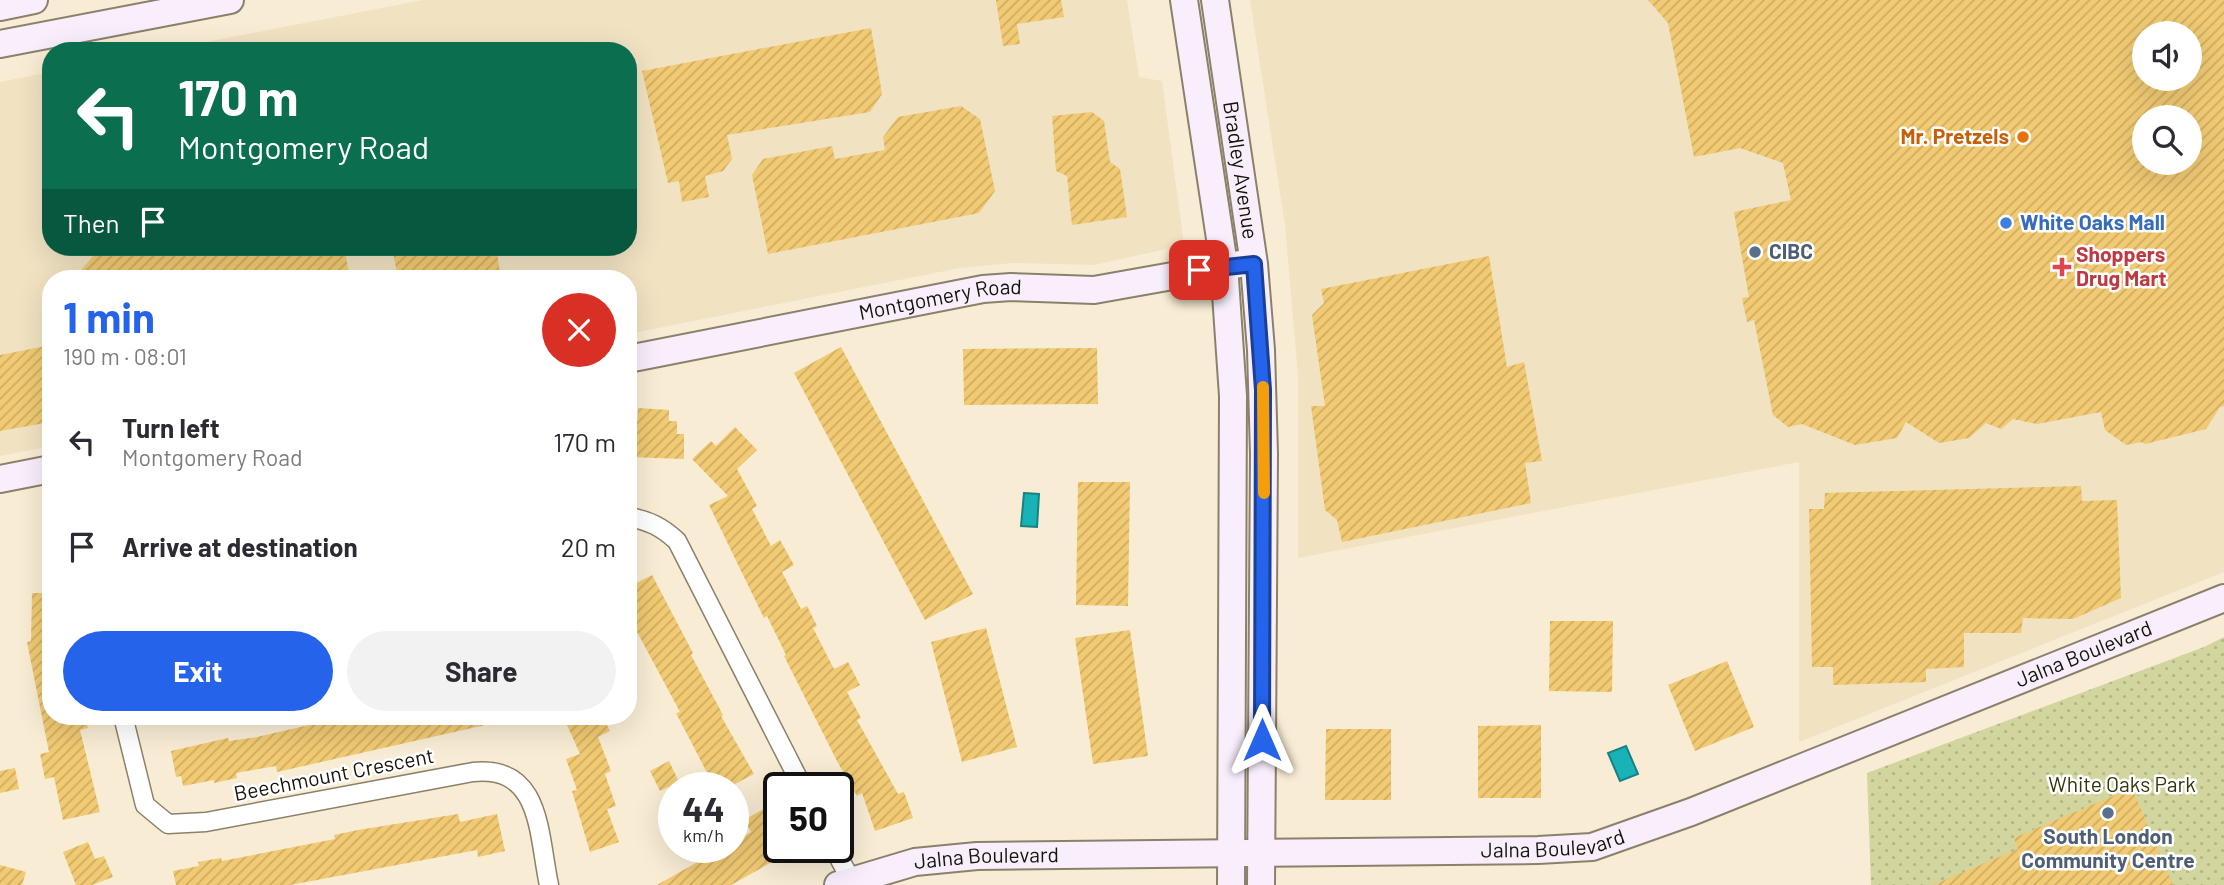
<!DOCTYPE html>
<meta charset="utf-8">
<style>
body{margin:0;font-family:Barlow,sans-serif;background:#f2f2f3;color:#2b2b33;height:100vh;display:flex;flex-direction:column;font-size:26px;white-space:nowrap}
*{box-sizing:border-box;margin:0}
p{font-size:23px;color:#7c7c81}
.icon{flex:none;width:38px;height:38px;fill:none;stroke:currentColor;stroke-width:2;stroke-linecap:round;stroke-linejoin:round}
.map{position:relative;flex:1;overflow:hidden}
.details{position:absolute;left:42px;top:270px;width:595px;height:455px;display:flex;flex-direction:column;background:#fff;border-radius:28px;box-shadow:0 7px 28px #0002}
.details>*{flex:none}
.hud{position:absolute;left:42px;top:42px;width:595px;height:214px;border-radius:28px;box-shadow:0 7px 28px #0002;background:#0b6e4f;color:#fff;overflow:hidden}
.fabs{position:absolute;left:2132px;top:21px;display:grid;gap:14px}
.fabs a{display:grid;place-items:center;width:70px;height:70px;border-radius:50%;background:#fff;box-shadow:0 7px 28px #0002;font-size:35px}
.speed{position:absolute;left:658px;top:772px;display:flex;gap:14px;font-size:35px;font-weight:700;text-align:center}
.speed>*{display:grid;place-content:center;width:91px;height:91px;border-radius:50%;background:#fff;box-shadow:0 7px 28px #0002;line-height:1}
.speed small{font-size:18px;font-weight:400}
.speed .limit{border:4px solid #111;border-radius:10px;background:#fff;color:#111}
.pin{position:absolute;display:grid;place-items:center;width:60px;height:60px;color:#fff;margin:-30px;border-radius:14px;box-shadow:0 4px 10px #0006}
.me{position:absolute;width:77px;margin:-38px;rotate:0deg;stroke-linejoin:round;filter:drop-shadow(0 0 5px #0008)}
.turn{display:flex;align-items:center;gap:24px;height:147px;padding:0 21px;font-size:32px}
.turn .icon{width:91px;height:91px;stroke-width:2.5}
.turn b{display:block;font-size:49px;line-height:60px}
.then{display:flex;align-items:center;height:66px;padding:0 21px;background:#0003;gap:14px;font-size:26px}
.round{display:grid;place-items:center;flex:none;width:74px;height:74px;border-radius:37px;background:#f2f2f3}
.headline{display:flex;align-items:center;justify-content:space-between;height:119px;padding:0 21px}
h1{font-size:42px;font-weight:700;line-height:52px;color:#2563eb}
.primary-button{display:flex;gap:14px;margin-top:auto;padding:14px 21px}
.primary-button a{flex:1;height:80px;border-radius:42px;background:#2563eb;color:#fff;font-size:28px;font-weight:700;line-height:80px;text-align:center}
.primary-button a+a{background:#f2f2f3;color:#2b2b33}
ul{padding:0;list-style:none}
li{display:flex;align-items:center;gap:21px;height:105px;padding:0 21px}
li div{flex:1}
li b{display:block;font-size:26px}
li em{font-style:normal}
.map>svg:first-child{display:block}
.built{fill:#f1e2c2;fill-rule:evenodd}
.park{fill:url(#park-dots)}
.water{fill:#18b2b7;stroke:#188283;stroke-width:2}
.building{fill:url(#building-hatch);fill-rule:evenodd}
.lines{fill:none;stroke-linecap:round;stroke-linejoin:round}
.street-casing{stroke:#8b816b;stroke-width:21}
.secondary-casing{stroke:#8b816b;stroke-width:30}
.street{stroke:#fff;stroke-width:18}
.secondary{stroke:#f8eefc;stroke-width:26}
.route-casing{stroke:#184099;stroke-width:18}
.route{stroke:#2563eb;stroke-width:12}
.slow{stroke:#f59e0b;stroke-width:12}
.food-dot{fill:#e8710a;stroke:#fff;stroke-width:2.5}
.shop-dot{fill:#3f7fe0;stroke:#fff;stroke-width:2.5}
.service-dot{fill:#5c6f8a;stroke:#fff;stroke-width:2.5}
.health-dot{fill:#e0444e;stroke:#fff;stroke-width:2.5}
.labels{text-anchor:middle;stroke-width:5;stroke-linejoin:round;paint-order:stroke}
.food-label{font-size:21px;font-weight:bold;fill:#c56008;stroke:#fff;text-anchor:end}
.street-label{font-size:21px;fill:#17130a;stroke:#fff}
.shop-label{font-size:21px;font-weight:bold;fill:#366cbe;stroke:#fff;text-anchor:start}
.service-label{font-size:21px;font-weight:bold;fill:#4e5e75;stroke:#fff;text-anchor:start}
.health-label{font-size:21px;font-weight:bold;fill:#be3a42;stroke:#fff;text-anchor:start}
.park-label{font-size:21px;fill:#33330c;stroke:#fff}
</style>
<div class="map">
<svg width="2224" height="885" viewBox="0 0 2224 885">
<defs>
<pattern id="park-dots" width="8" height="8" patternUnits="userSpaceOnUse" patternTransform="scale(1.75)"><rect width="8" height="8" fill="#d2d59d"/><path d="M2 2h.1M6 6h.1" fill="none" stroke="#b4b686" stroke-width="1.8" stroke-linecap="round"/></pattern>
<pattern id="building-hatch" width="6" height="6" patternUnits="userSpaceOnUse" patternTransform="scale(1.75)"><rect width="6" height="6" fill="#f1ca73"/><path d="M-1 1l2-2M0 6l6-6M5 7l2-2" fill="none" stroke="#cead62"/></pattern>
</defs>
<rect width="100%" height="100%" fill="#f8ecd4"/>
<path class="built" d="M 423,0 L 1127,0 L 1139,77 L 1162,81 L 1184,245 L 1094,265 L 1012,263 L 960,268 L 628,334 L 628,278 L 51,278 L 51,446 L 0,456 L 0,82 L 51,72 L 51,247 L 628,247 L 628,51 L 159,51 Z
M 1250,0 L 2224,0 L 2224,572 L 1799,742 L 1799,462 L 1298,558 L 1298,375 L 1285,225 ZM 2144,33 L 2189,33 L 2189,79 L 2144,79 ZM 2144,117 L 2189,117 L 2189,163 L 2144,163 Z"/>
<path class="park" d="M 2224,637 L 2224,885 L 1871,885 L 1867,773 L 2204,647 Z"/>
<path class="water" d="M 1024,493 L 1039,494 L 1037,527 L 1021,526 Z
M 1626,746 L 1638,774 L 1620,781 L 1608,753 Z"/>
<path class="building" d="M 996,0 L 1061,0 L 1064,17 L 1017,24 L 1020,44 L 1003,46 Z
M 1648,0 L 2224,0 L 2224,406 L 2220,407 L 2206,429 L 2145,444 L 2141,442 L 2126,445 L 2105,430 L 2101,412 L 2037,424 L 2013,419 L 2001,429 L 1986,423 L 1969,438 L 1939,443 L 1906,422 L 1897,438 L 1855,445 L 1802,424 L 1788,427 L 1773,415 L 1754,320 L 1747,322 L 1742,298 L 1749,297 L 1734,212 L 1791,200 L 1783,163 L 1740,148 L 1694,157 L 1668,23 ZM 2144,33 L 2189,33 L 2189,79 L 2144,79 ZM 2144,117 L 2189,117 L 2189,163 L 2144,163 Z
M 871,28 L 882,94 L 870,112 L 727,135 L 732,159 L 723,171 L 705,176 L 709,197 L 682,202 L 679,181 L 668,183 L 642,71 Z
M 961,106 L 980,119 L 995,191 L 979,213 L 768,254 L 752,175 L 763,159 L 832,146 L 835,159 L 885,150 L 883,137 L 898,117 Z
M 1092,112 L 1104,121 L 1110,162 L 1120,169 L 1127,217 L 1072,225 L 1067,176 L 1056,171 L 1052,116 Z
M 144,247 L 344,247 L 350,278 L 83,278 L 82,269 L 93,256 Z
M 392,247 L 496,247 L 501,278 L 398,278 Z
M 1489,256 L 1507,367 L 1524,362 L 1542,461 L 1525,463 L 1531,503 L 1342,542 L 1337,520 L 1325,510 L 1311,406 L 1325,406 L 1312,315 L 1324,303 L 1321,289 Z
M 51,345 L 51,422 L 0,431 L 0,355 Z
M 841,347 L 973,594 L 925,620 L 794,373 Z
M 1097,348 L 1098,404 L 964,405 L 963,349 Z
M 638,408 L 669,410 L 669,421 L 677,421 L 677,434 L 684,434 L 684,459 L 628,457 L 628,424 L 637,423 Z
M 735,427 L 757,450 L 737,469 L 757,506 L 752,509 L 771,546 L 780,540 L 794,565 L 782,572 L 801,609 L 807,606 L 817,626 L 813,628 L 834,669 L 848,662 L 860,685 L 847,692 L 861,718 L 857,720 L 898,794 L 904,792 L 913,818 L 875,831 L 862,793 L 857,796 L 838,763 L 784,656 L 786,655 L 767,616 L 764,618 L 709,505 L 728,496 L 692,459 L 711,441 L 716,446 Z
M 1078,482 L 1130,482 L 1128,606 L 1076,605 Z
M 2081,486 L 2082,501 L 2117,500 L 2121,598 L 2073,619 L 2023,618 L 2021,633 L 1964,633 L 1964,667 L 1926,669 L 1926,682 L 1833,685 L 1833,667 L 1812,667 L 1809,509 L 1824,509 L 1825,493 Z
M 652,575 L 693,653 L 691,655 L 723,715 L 721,716 L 754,774 L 727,788 L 715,788 L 676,713 L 680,712 L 628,615 L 628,587 Z
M 32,593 L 51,593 L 51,716 L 85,716 L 88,728 L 80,730 L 100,812 L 63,820 L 54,777 L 45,779 L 40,754 L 49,752 L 27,642 L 31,641 Z
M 1550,621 L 1613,621 L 1612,692 L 1549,691 Z
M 986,628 L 1017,747 L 962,762 L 931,642 Z
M 1130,630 L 1148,756 L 1093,764 L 1075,638 Z
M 1727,661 L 1754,727 L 1695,751 L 1668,685 Z
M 307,716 L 330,716 L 331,720 L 352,716 L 494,716 L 494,723 L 277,772 L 276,766 L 236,773 L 237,778 L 214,783 L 214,780 L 183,786 L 181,776 L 176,777 L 171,751 L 228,738 L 229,741 L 257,737 L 309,725 Z
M 563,716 L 602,716 L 610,731 L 598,737 L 611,771 L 605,774 L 616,806 L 607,809 L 619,842 L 590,852 L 572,791 L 577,790 L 566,759 L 580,754 Z
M 1541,725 L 1541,798 L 1478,798 L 1478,726 Z
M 1326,729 L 1391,729 L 1391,800 L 1325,800 Z
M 669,761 L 679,782 L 660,791 L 650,771 Z
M 15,768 L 19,789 L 0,793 L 0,771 Z
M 2132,788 L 2173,885 L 1933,885 L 2018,849 L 2014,838 Z
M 769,806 L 779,823 L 779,858 L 731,885 L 657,885 L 724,847 L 733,847 L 733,842 L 751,832 L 744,820 Z
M 458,814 L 460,822 L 497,814 L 505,851 L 478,857 L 477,850 L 290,885 L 176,885 L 173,871 L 199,866 L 198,862 L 221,858 L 222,861 L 335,839 L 334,835 L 358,830 Z
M 88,842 L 95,859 L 104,856 L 113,877 L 92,885 L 76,885 L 63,852 Z
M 0,865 L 26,872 L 22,885 L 0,885 Z"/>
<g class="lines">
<defs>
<path id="street" d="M 628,517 C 648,520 662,527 677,541 L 803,788
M 123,716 L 145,805 L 168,824 L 206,822 L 473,772 C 542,765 538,834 549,885
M 833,847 L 851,880"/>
<g id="secondary">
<path d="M 1184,0 L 1224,265 L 1233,396 L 1231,885"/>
<path id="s1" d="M 1215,0 L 1254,264 L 1261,350 L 1264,454 L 1261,885"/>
<path d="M 0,7 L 34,0"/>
<path d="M 0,44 L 230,0"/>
<path id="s2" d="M 628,359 L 983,289 L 1011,287 L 1094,290 L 1240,264"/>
<path d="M 0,479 L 51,469"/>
<path id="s3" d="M 838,885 L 915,862 L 977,856 L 1538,850 L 1592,847 L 1691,812 L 2224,598"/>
</g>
</defs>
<use href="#street" class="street-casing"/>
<use href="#secondary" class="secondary-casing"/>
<use href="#street" class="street"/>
<use href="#secondary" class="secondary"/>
</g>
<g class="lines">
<defs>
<path id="route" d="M 1199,270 L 1254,264 L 1263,390 L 1262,740"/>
</defs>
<use href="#route" class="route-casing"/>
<use href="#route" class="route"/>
<path class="slow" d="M 1263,387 L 1264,493"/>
</g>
<circle class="food-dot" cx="2023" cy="137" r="7"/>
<circle class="shop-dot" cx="2006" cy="223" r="7"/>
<g class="service-dot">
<circle cx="1755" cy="252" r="7"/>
<circle cx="2108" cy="813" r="7"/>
</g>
<path class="health-dot" d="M2058.5 256.5h7v7h7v7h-7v7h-7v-7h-7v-7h7z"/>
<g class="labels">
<g class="food-label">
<text x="2009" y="144">Mr. Pretzels</text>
</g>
<g class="street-label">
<text dy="7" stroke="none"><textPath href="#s1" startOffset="172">Bradley Avenue</textPath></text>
<text dy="7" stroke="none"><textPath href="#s2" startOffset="318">Montgomery Road</textPath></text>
<text dy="7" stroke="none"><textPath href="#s3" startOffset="1286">Jalna Boulevard</textPath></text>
<text transform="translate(334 775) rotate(-11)" y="7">Beechmount Crescent</text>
<text dy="7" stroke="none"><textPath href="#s3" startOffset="719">Jalna Boulevard</textPath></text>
<text dy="7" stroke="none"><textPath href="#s3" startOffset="152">Jalna Boulevard</textPath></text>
</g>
<g class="shop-label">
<text x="2020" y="230">White Oaks Mall</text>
</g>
<g class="service-label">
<text x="1769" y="259">CIBC</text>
<text x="2108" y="844" text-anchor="middle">South London<tspan x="2108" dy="24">Community Centre</tspan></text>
</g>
<g class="health-label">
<text x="2076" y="262">Shoppers<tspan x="2076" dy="24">Drug Mart</tspan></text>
</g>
<g class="park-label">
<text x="2122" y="792">White Oaks Park</text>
</g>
</g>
</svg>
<div class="fabs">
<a><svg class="icon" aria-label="sound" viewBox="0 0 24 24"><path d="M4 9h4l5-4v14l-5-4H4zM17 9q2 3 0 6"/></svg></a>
<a><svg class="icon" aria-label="search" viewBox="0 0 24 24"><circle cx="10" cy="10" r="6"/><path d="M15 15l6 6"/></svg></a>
</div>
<div class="speed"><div>44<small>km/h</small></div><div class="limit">50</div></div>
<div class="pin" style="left:1199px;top:270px;background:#d93025"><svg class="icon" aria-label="arrive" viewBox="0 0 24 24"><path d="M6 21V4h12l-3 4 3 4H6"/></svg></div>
<svg class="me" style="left:1262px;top:740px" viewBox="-20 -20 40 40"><path d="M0-17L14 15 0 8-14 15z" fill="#2563eb" stroke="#fff" stroke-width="4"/></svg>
<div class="hud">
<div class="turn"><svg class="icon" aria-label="left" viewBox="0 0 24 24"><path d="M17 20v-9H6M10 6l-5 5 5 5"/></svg><div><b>170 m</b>Montgomery Road</div></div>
<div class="then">Then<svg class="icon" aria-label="arrive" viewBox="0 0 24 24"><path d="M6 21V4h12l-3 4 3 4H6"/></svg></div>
</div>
<section class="details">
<div class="headline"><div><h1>1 min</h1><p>190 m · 08:01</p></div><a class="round" style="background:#d93025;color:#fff"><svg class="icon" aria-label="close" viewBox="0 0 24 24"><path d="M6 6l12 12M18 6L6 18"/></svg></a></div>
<ul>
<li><svg class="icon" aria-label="left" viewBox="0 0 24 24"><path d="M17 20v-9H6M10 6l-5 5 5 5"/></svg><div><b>Turn left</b><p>Montgomery Road</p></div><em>170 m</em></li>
<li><svg class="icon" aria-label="arrive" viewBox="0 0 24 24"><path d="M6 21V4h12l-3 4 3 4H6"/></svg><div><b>Arrive at destination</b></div><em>20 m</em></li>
</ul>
<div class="primary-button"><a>Exit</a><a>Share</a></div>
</section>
</div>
